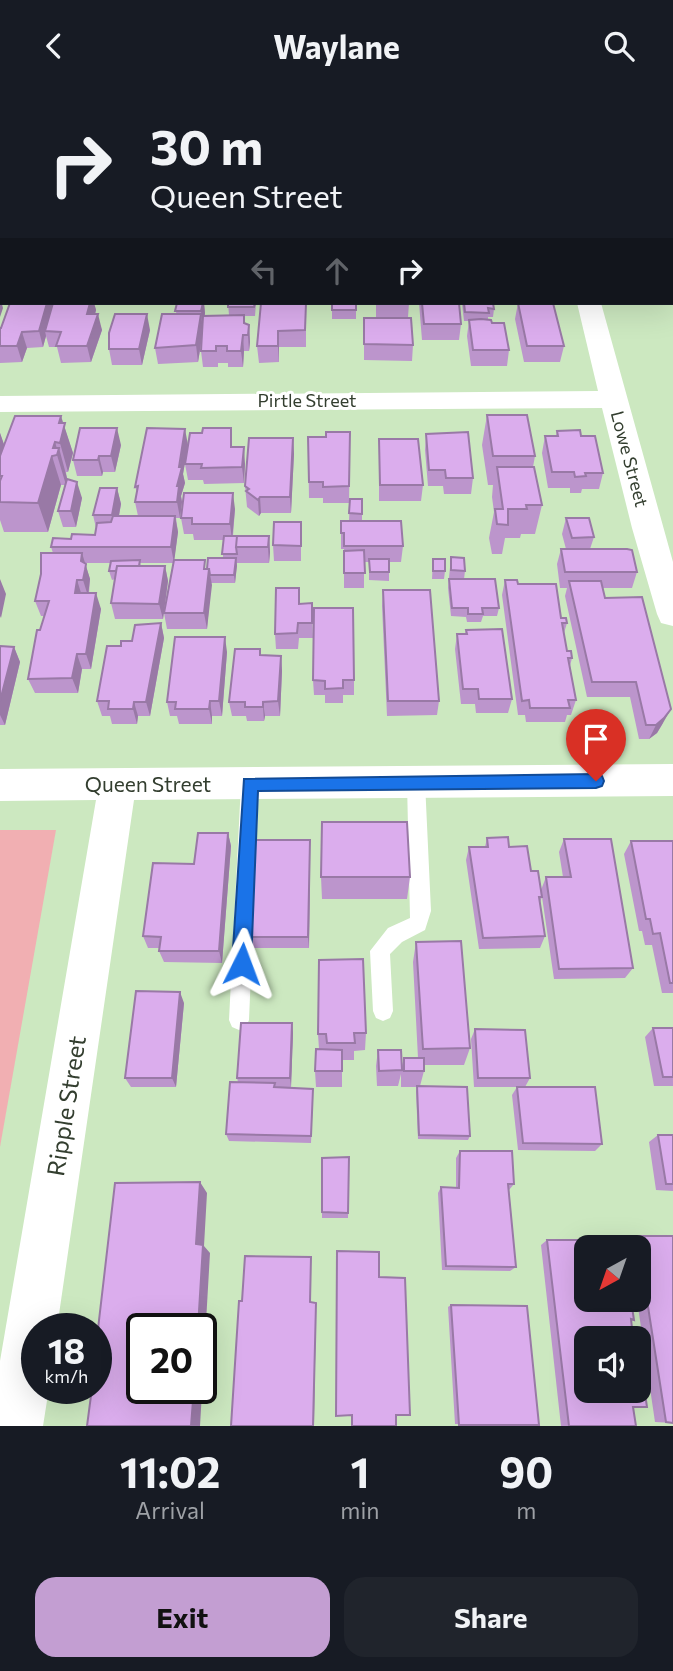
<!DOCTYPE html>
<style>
body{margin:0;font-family:Commissioner,sans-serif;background:#20242c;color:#f1f3f6;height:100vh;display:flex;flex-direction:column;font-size:26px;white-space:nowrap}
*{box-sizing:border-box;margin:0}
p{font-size:23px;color:#9ea1a6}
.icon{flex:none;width:38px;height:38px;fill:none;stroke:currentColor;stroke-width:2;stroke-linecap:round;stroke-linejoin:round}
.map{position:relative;height:1335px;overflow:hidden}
.details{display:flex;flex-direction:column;background:#171b24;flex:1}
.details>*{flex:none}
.hud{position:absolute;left:0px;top:0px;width:674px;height:214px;box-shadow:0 7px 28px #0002;background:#171b24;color:#f1f3f6;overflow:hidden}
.needle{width:46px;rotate:220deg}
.tools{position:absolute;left:574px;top:1144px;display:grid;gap:14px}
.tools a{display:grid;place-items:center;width:77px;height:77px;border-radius:14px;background:#171b24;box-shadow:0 7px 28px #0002;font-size:35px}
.speed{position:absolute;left:21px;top:1222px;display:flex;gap:14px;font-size:35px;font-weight:700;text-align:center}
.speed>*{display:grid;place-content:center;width:91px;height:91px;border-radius:50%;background:#171b24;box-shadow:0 7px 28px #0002;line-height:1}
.speed small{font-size:18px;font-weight:400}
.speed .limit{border:4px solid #111;border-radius:10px;background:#fff;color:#111}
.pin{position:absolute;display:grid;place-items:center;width:60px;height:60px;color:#fff;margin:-72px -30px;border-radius:50% 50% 50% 0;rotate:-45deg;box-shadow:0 0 7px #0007}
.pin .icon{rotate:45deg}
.me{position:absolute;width:77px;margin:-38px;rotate:3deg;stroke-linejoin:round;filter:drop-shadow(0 0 5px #0008)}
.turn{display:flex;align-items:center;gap:24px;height:147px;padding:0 35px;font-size:32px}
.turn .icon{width:91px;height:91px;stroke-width:2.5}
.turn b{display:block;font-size:49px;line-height:60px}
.lanes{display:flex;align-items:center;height:66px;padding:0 35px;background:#0003;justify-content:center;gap:35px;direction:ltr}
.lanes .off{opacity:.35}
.eta{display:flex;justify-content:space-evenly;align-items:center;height:119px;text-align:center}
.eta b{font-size:42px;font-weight:700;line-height:49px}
.button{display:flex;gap:14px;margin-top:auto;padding:14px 35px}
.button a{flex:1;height:80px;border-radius:21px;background:#c39ed2;color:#111;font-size:28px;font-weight:700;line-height:80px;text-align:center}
.button a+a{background:#20242c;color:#f1f3f6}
header{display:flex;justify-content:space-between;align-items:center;height:91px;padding:0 35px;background:#171b24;font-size:32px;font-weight:700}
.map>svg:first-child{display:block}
.green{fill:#f1afb2}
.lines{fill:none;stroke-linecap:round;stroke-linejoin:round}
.service{fill:#fff;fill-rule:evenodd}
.minor{fill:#fff;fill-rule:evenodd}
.motorway{fill:#8ecc73;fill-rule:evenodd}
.wall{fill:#bc95cc}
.shaded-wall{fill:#9979a6}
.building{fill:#dbaded;stroke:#9979a6;stroke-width:2}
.route{fill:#1a73e8;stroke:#114b97;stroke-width:2}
.labels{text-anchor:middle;stroke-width:6;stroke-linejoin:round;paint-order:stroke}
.far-street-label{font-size:18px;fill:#333e2f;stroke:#fff}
.street-label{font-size:21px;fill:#333e2f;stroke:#fff}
.near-street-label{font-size:24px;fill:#333e2f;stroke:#fff}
</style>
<header><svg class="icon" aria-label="back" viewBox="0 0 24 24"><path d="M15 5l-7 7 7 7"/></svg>Waylane<svg class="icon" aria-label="search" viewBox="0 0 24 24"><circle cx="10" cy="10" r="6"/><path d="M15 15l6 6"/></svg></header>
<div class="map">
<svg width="673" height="1335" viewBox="0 0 673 1335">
<rect width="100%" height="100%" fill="#cce8c0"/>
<path class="green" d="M 0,739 L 56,739 L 0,1056 Z"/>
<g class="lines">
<path class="service" d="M 0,108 L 2,108 L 2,114 L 0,114 Z
M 416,684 L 422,686 L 425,691 L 431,820 L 425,839 L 402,851 L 390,863 L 393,920 L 390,927 L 383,930 L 376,927 L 373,920 L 370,860 L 388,837 L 410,827 L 407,691 L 410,686 Z
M 250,685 L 256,688 L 259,693 L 249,929 L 246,936 L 239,939 L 232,936 L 229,929 L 241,693 L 244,688 Z"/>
<path class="minor" d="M 113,0 L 133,0 L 112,2 Z
M 525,0 L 545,0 L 545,2 L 525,2 Z
M 2,129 L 2,144 L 0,145 L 0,130 Z
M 577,212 L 601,212 L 673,471 L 673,535 L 661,532 L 657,523 L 632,437 L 602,317 L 0,321 L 0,305 L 598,300 Z
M 673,673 L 673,705 L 134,709 L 57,1237 L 37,1237 L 37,1297 L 49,1297 L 43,1335 L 0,1335 L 0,1270 L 96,709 L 0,710 L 0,678 Z"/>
<path class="motorway" d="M 635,0 L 655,0 L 655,2 L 635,2 Z
M 672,64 L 673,65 L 673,81 L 672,80 Z"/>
</g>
<path class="wall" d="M 0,0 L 91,0 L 90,2 L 2,2 L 1,104 L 0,104 Z
M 383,0 L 392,0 L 392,2 L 383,2 Z
M 457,0 L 471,0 L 471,2 L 457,2 Z
M 53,212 L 94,212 L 96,219 L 95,223 L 102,239 L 91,271 L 61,272 L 57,256 L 49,256 L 46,245 L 43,256 L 27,257 L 22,271 L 0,272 L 0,237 L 53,214 Z
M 177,212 L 204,212 L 205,225 L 229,224 L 228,212 L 256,212 L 255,225 L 244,225 L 245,232 L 249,234 L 250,251 L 249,260 L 244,260 L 243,276 L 228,276 L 228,272 L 218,272 L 218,276 L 203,276 L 201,260 L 202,249 L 198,271 L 158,273 L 155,257 L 176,223 Z
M 261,212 L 306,223 L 306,256 L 279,256 L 279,271 L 259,272 L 257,255 Z
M 332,212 L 356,212 L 356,228 L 332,228 Z
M 376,212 L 409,212 L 408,226 L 376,226 Z
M 419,212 L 459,212 L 461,233 L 459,249 L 422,249 Z
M 462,212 L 493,212 L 494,218 L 493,226 L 488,226 L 488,229 L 492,232 L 509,259 L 507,275 L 471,275 L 467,245 L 469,230 L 464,230 Z
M 518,212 L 564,255 L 560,271 L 524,271 L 515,228 Z
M 364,227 L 413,254 L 412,270 L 364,269 Z
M 150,239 L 142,274 L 112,274 L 109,258 Z
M 487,324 L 535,365 L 533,376 L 542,414 L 535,443 L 521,443 L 520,447 L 505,447 L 502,463 L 492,463 L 489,447 L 494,421 L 492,406 L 493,394 L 488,394 L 482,354 Z
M 63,332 L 73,362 L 68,381 L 66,381 L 67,388 L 82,407 L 76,436 L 63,436 L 58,420 L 65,394 L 61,394 L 48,441 L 4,441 L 0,429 L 0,342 L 4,354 Z
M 557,340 L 581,345 L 603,382 L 599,398 L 582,398 L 581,402 L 570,402 L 570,397 L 548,397 L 542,362 L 545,345 L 556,345 Z
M 350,341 L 349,412 L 323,412 L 323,407 L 309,407 L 308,346 L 326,346 Z
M 426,343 L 473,387 L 471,403 L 444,403 L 443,395 L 428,395 L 425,359 Z
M 293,347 L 294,363 L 291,422 L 261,422 L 259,425 L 247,416 L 245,395 Z
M 379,348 L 423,394 L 421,410 L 379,410 Z
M 121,354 L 115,381 L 103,381 L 102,385 L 77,385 L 73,369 Z
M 188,354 L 183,383 L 185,392 L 181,405 L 182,411 L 180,427 L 176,427 L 178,441 L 174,469 L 206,478 L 223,467 L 223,449 L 194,449 L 193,443 L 184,443 L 181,427 L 235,418 L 233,445 L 269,445 L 270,461 L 269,472 L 237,472 L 235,492 L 211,492 L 207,538 L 167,538 L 164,522 L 173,472 L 140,472 L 141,475 L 165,475 L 168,490 L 163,528 L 115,528 L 111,512 L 115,488 L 112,489 L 109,480 L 111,472 L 85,472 L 90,488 L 89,502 L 101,518 L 91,578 L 82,578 L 78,602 L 35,602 L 28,588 L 44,525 L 41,525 L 35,510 L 53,462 L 51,456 L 71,448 L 95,444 L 96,437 L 93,424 L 117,397 L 121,413 L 119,425 L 138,425 L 135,411 L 137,401 L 135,396 Z
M 232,356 L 245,373 L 244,392 L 204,393 L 203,389 L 188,389 L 185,373 Z
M 350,408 L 362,408 L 362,430 L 403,455 L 401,471 L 389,471 L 389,490 L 369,489 L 369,471 L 364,471 L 364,497 L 344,497 L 344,458 L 341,458 L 341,430 L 349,430 Z
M 566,427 L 594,446 L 590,458 L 637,481 L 632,497 L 603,497 L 605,507 L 663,632 L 657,642 L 649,648 L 639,648 L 630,606 L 587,606 L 565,505 L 567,497 L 560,497 L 557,473 L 561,458 L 566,458 L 562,443 Z
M 301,431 L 301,470 L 274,470 L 273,454 Z
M 451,466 L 465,480 L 464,488 L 499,517 L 497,525 L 483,525 L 481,531 L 467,531 L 466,526 L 451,525 L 448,497 Z
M 433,468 L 445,480 L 444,488 L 432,488 Z
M 505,489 L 518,493 L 561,527 L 567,532 L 564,542 L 567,560 L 572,567 L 570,575 L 576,609 L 571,624 L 567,624 L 565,631 L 526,631 L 525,624 L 518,624 L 502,504 Z
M 383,499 L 439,610 L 437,624 L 387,625 L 382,515 Z
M 312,512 L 313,547 L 299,547 L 298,558 L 276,558 L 275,543 L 299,513 Z
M 161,532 L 164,547 L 150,625 L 138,625 L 137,633 L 112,633 L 110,625 L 102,625 L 97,610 L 121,555 L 132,550 Z
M 466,539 L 512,608 L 508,622 L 476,622 L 475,613 L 461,613 L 455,558 L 457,543 L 465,543 Z
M 0,555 L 14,556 L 20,571 L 5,634 L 0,634 Z
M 227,561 L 222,625 L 212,625 L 212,633 L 179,633 L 177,625 L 170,625 L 167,611 Z
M 261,564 L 281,565 L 282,580 L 280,625 L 265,625 L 264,630 L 247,630 L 246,625 L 232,625 L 229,611 Z
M 313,589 L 354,589 L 354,604 L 343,604 L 343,612 L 325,612 L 325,604 L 314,604 Z
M 228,742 L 231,755 L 222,872 L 164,871 L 159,860 L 160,857 L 148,857 L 143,845 L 194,773 Z
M 487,747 L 509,756 L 531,780 L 542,806 L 540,811 L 545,845 L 540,857 L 479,858 L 466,769 L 469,756 L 485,756 Z
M 564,748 L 633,877 L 625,887 L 554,888 L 541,799 L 546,786 L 563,786 L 559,761 Z
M 631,750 L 673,750 L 673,902 L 662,902 L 652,854 L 645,854 L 642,840 L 639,840 L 624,763 Z
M 310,762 L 309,857 L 250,857 L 247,846 Z
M 321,786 L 410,786 L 407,808 L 322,808 Z
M 416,851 L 470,957 L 464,974 L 424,974 L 424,980 L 420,995 L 470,1045 L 468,1049 L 418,1048 L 416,1000 L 417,996 L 401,996 L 401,983 L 398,995 L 377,995 L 376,975 L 378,959 L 401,978 L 404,967 L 418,967 L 413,871 Z
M 184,912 L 176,996 L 131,996 L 125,987 Z
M 292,932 L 293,942 L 291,996 L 275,996 L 313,1006 L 311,1052 L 229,1050 L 226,1043 L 238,991 L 237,987 Z
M 653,937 L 673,937 L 673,995 L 654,995 L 645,946 Z
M 475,938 L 530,987 L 525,996 L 474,996 L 471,948 Z
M 366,942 L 365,959 L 354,960 L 354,969 L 342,969 L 342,996 L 316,996 L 315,980 L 319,958 L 318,943 Z
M 517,996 L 602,1053 L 595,1060 L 518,1059 L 512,1004 Z
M 658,1044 L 673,1044 L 673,1100 L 656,1099 L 649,1051 Z
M 460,1060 L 514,1093 L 509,1099 L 516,1176 L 510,1180 L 442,1179 L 438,1102 L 441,1096 L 456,1097 L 456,1067 Z
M 349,1066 L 348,1127 L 322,1127 L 322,1121 Z
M 637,1145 L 673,1332 L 655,1331 L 637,1209 L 639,1209 L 639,1157 L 629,1157 L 628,1150 Z
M 547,1149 L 634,1229 L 631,1230 L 633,1316 L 636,1335 L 561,1335 L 541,1154 Z
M 451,1214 L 514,1334 L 514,1335 L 455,1333 L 448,1216 Z"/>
<path class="shaded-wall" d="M 63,0 L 91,0 L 90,2 L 62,2 Z
M 2,75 L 1,104 L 0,99 L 0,77 Z
M 0,206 L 3,217 L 0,226 Z
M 47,212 L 52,212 L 54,219 L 45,240 L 46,245 L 43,256 L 39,240 Z
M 90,212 L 94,212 L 96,219 L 91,239 L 87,223 Z
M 203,212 L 204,212 L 205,222 L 203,237 L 201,220 Z
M 98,223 L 102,239 L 91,271 L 87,255 Z
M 147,223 L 150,239 L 142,274 L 139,258 Z
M 201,223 L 203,239 L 198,271 L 196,254 Z
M 249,234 L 250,251 L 249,260 L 248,244 Z
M 278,240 L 279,256 L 279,271 L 278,255 Z
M 22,241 L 27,257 L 22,271 L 17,255 Z
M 243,244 L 244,260 L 243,276 L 241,260 Z
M 61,325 L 73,362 L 68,381 L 60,352 L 59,332 Z
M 117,337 L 121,354 L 115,381 L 111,365 Z
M 185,338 L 188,354 L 183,383 L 185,392 L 181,405 L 182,411 L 180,427 L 177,411 L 177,395 Z
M 0,342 L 6,359 L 0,379 Z
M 293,347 L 294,363 L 291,422 L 290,406 Z
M 55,351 L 58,361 L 59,357 L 67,387 L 66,394 L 57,364 L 53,357 Z
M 244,356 L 245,373 L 244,392 L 242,376 Z
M 52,365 L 61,394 L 48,441 L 38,412 Z
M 99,365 L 103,381 L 102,385 L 98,369 Z
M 77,391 L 82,407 L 76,436 L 71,420 Z
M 117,397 L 121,413 L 116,440 L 112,424 Z
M 233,402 L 235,418 L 232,449 L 230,433 Z
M 260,406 L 261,422 L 259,425 L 258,409 Z
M 175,425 L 178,441 L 174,472 L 171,456 Z
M 269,445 L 270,461 L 269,472 L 268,456 Z
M 82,462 L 90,488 L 88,505 L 83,489 L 81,470 Z
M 236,467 L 237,475 L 235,492 L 234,484 Z
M 165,475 L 168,490 L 163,528 L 159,513 Z
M 209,478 L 212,494 L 207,538 L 204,522 Z
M 0,488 L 6,503 L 1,527 L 0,525 Z
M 77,489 L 82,505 L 75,502 Z
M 96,502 L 101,518 L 91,578 L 86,563 Z
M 161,532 L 164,547 L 150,625 L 146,611 Z
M 225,546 L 227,561 L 222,625 L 219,610 Z
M 14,556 L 20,571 L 5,634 L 0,624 L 0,610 Z
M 77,563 L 82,578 L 78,602 L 72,587 Z
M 281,565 L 282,580 L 280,625 L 278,610 Z
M 210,610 L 212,625 L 212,633 L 209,618 Z
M 134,611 L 138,625 L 137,633 L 133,618 Z
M 263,611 L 265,625 L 264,630 L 263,616 Z
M 671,618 L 663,632 L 657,642 L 649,648 L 656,634 Z
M 228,742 L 231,755 L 222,872 L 219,860 Z
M 310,749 L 310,762 L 309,857 L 308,846 Z
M 180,901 L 184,912 L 176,996 L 172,987 Z
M 292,932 L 293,942 L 291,996 L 290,987 Z
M 200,1091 L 207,1102 L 204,1155 L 210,1162 L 200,1335 L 191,1335 L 194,1297 L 201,1297 L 201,1237 L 198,1237 L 196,1153 Z
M 316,1212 L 314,1335 L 313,1335 Z"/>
<path class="building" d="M 0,0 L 63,0 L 62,2 L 2,2 L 2,18 L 0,18 Z
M 273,0 L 312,0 L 312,2 L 273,2 Z
M 393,0 L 431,0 L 431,2 L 393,2 Z
M 475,0 L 507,0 L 507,2 L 475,2 Z
M 0,31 L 2,31 L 2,47 L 0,47 Z
M 0,62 L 2,62 L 2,75 L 0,77 Z
M 10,212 L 47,212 L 39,240 L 22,241 L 17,255 L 0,255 L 0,237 L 1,237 Z
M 53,212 L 90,212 L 87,223 L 98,223 L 87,255 L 56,255 L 61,241 L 45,240 Z
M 177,212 L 203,212 L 201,220 L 175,220 Z
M 228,212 L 255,212 L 254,216 L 228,216 Z
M 261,212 L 306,212 L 305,239 L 278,240 L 278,255 L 257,255 Z
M 332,212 L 356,212 L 356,219 L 332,219 Z
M 422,212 L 459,212 L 461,233 L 424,233 Z
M 464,212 L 493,212 L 494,218 L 488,217 L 489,222 L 465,221 Z
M 518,212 L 553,212 L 564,255 L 527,255 Z
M 115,223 L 147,223 L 139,258 L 109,258 L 109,242 Z
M 162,223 L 201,223 L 196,254 L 155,257 Z
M 244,224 L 244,232 L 249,234 L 248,244 L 243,244 L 241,260 L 227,260 L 227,255 L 216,255 L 216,260 L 201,260 L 203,225 Z
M 364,227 L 411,227 L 413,254 L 364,253 Z
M 481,228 L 491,229 L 492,232 L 504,232 L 509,259 L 473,259 L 469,229 Z
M 487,324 L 527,324 L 535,365 L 493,365 Z
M 15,325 L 61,325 L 59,332 L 65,332 L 60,352 L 55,351 L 53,357 L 59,357 L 57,364 L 52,365 L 38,412 L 0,411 L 0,390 L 2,385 L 0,385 L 0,365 Z
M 80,337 L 117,337 L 111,365 L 99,365 L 98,369 L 73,369 Z
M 147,337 L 185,338 L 179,376 L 182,376 L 177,395 L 179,395 L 177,411 L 135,411 L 138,395 L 135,396 Z
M 203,337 L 231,337 L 231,356 L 244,356 L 242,376 L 201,377 L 202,373 L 185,373 L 190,342 L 202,342 Z
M 580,339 L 581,345 L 595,345 L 603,382 L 585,382 L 586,385 L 575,386 L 574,381 L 552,381 L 545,345 L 558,345 L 557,340 Z
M 326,341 L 350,341 L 349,395 L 323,396 L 323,391 L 309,391 L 308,346 L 326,346 Z
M 468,341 L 473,387 L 446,387 L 445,379 L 429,379 L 426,343 Z
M 249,347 L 293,347 L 290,406 L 260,406 L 258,409 L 246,400 L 249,398 L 245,395 Z
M 379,348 L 418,348 L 423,394 L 380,394 Z
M 497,376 L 534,376 L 542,414 L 526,414 L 527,418 L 508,418 L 508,434 L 497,433 L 495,418 L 503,418 Z
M 67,388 L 77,391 L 71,420 L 58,420 Z
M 100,397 L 117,397 L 112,424 L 93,424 Z
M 184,402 L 233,402 L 230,433 L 192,433 L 192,427 L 181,427 Z
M 350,408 L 362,408 L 362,423 L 349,422 Z
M 113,425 L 175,425 L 171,456 L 51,456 L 53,447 L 71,448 L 72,443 L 95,444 L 97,432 L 111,431 Z
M 566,427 L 589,427 L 594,446 L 572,447 Z
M 341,430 L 401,430 L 403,455 L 344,455 L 344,442 L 341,442 Z
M 274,431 L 301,431 L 301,455 L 273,454 Z
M 224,445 L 237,445 L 236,456 L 237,463 L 222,463 Z
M 237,445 L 269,445 L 268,456 L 236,456 Z
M 561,458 L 627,458 L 632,459 L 637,481 L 565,481 Z
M 364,459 L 365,482 L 344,482 L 344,460 Z
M 41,462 L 82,462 L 81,470 L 86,473 L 85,479 L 83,489 L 77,489 L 75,502 L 96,502 L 86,563 L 77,563 L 72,587 L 28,588 L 37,539 L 40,539 L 49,510 L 35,510 L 41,483 Z
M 451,466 L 464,467 L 465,480 L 451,479 Z
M 208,467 L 236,467 L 234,484 L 210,484 L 209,478 L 207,478 Z
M 369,468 L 389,468 L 389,481 L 370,481 Z
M 433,468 L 445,468 L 445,480 L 433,480 Z
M 140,469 L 139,475 L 117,475 L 116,480 L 109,480 L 111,470 Z
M 174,469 L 205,469 L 204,478 L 209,478 L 204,522 L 164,522 Z
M 117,475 L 165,475 L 159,513 L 111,512 Z
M 449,488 L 495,488 L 499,517 L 482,517 L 483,523 L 468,523 L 468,517 L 452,517 Z
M 505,489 L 517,489 L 518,493 L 556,493 L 561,527 L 566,527 L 567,532 L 562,532 L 567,560 L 571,560 L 572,567 L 568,567 L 576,609 L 568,609 L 570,617 L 530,617 L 529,609 L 522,610 Z
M 569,490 L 601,490 L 605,507 L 642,506 L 671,618 L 664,627 L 656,634 L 646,634 L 636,591 L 592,591 Z
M 276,497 L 299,497 L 299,513 L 312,512 L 312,532 L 298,532 L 297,542 L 275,543 Z
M 383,499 L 430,499 L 439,610 L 388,610 Z
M 314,517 L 353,517 L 354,589 L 343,589 L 343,597 L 325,598 L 325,590 L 313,589 Z
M 161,532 L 146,611 L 134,611 L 133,618 L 108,618 L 109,610 L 97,610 L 107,555 L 121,555 L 121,550 L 132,550 L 135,534 Z
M 502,538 L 512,608 L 479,608 L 478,598 L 463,598 L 457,543 L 467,543 L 466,539 Z
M 175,546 L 225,546 L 219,610 L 210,610 L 209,618 L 175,618 L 176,611 L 167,611 Z
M 0,555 L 14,556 L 0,610 Z
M 235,558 L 260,558 L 260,564 L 281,565 L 278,610 L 263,611 L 263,616 L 245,616 L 245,611 L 229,611 Z
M 322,731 L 407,731 L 410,786 L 321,786 Z
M 198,742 L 228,742 L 219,860 L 159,860 L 161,846 L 143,845 L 153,772 L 194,773 Z
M 508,746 L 509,756 L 527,755 L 531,780 L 538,780 L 542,806 L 539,806 L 545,845 L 483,847 L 469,756 L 488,756 L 487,747 Z
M 564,748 L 611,748 L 633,877 L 559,878 L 546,786 L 571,786 Z
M 252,749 L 310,749 L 308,846 L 247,846 Z
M 631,750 L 673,750 L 673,892 L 670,892 L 660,842 L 653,843 L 650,828 L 646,828 Z
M 461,850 L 470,957 L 423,958 L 416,851 Z
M 363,868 L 366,942 L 354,942 L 355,952 L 327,952 L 326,943 L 318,943 L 319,869 Z
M 136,900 L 180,901 L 172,987 L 125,987 Z
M 241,932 L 292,932 L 290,987 L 237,987 Z
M 653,937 L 673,937 L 673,986 L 663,986 Z
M 475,938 L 525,939 L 530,987 L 478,987 Z
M 316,958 L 342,959 L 342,980 L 315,980 Z
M 378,959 L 401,959 L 402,979 L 379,980 Z
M 404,967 L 424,967 L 424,980 L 404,980 Z
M 230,991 L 275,992 L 274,996 L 313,998 L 311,1045 L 226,1043 Z
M 417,995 L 467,996 L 470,1045 L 419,1044 Z
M 517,996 L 595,996 L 602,1053 L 523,1052 Z
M 658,1044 L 673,1044 L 673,1093 L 666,1093 Z
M 460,1060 L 512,1060 L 514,1093 L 508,1093 L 516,1176 L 446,1175 L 441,1096 L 459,1097 Z
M 349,1066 L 348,1122 L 322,1121 L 322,1067 Z
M 200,1091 L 196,1153 L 203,1154 L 198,1237 L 142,1237 L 142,1297 L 194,1297 L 191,1335 L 87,1335 L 92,1297 L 96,1297 L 96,1255 L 115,1092 Z
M 637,1145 L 673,1145 L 673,1332 L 666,1331 Z
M 547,1149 L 622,1149 L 624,1157 L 586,1157 L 586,1209 L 631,1209 L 634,1229 L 631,1228 L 632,1237 L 635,1237 L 637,1248 L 586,1248 L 586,1300 L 639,1300 L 639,1262 L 647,1316 L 633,1316 L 636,1335 L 569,1335 Z
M 337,1160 L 379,1161 L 379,1186 L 405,1187 L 410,1324 L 396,1324 L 396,1335 L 352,1335 L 352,1324 L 336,1325 Z
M 245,1165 L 311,1166 L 310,1211 L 316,1212 L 313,1335 L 231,1335 L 239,1210 L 242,1210 Z
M 451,1214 L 527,1215 L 539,1334 L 459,1334 Z"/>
<path class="route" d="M 596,683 L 602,685 L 604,690 L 602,695 L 596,697 L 258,700 L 251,873 L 248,879 L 242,882 L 235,879 L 232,873 L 244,688 Z"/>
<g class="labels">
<g class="far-street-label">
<text x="307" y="316">Pirtle Street</text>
<text transform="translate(629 368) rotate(75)" y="6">Lowe Street</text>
</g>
<g class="street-label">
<text x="148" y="701">Queen Street</text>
</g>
<g class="near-street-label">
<text transform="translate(67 1015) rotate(-81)" y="8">Ripple Street</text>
</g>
</g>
</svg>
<div class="tools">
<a><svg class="needle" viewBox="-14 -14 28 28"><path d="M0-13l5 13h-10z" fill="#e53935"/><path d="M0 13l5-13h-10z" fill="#9ea1a6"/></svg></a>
<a><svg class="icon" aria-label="sound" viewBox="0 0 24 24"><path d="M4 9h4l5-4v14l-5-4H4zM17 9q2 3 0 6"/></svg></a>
</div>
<div class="speed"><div>18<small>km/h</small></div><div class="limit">20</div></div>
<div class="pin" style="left:596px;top:690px;background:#d93025"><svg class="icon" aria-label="arrive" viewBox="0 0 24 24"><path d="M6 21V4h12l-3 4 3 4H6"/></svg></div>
<svg class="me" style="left:242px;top:873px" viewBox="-20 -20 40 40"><path d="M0-17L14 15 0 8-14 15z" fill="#1a73e8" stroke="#fff" stroke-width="4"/></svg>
<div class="hud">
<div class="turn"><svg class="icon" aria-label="right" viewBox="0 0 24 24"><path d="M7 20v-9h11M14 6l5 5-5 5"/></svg><div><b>30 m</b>Queen Street</div></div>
<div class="lanes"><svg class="icon off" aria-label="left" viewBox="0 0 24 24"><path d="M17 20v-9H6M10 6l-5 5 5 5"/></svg><svg class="icon off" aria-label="ahead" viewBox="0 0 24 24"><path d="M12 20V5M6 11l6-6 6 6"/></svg><svg class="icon" aria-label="right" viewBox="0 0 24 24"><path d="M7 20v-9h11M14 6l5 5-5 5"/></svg></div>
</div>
</div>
<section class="details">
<div class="eta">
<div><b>11:02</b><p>Arrival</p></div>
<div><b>1</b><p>min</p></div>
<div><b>90</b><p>m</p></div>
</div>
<div class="button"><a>Exit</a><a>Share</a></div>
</section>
